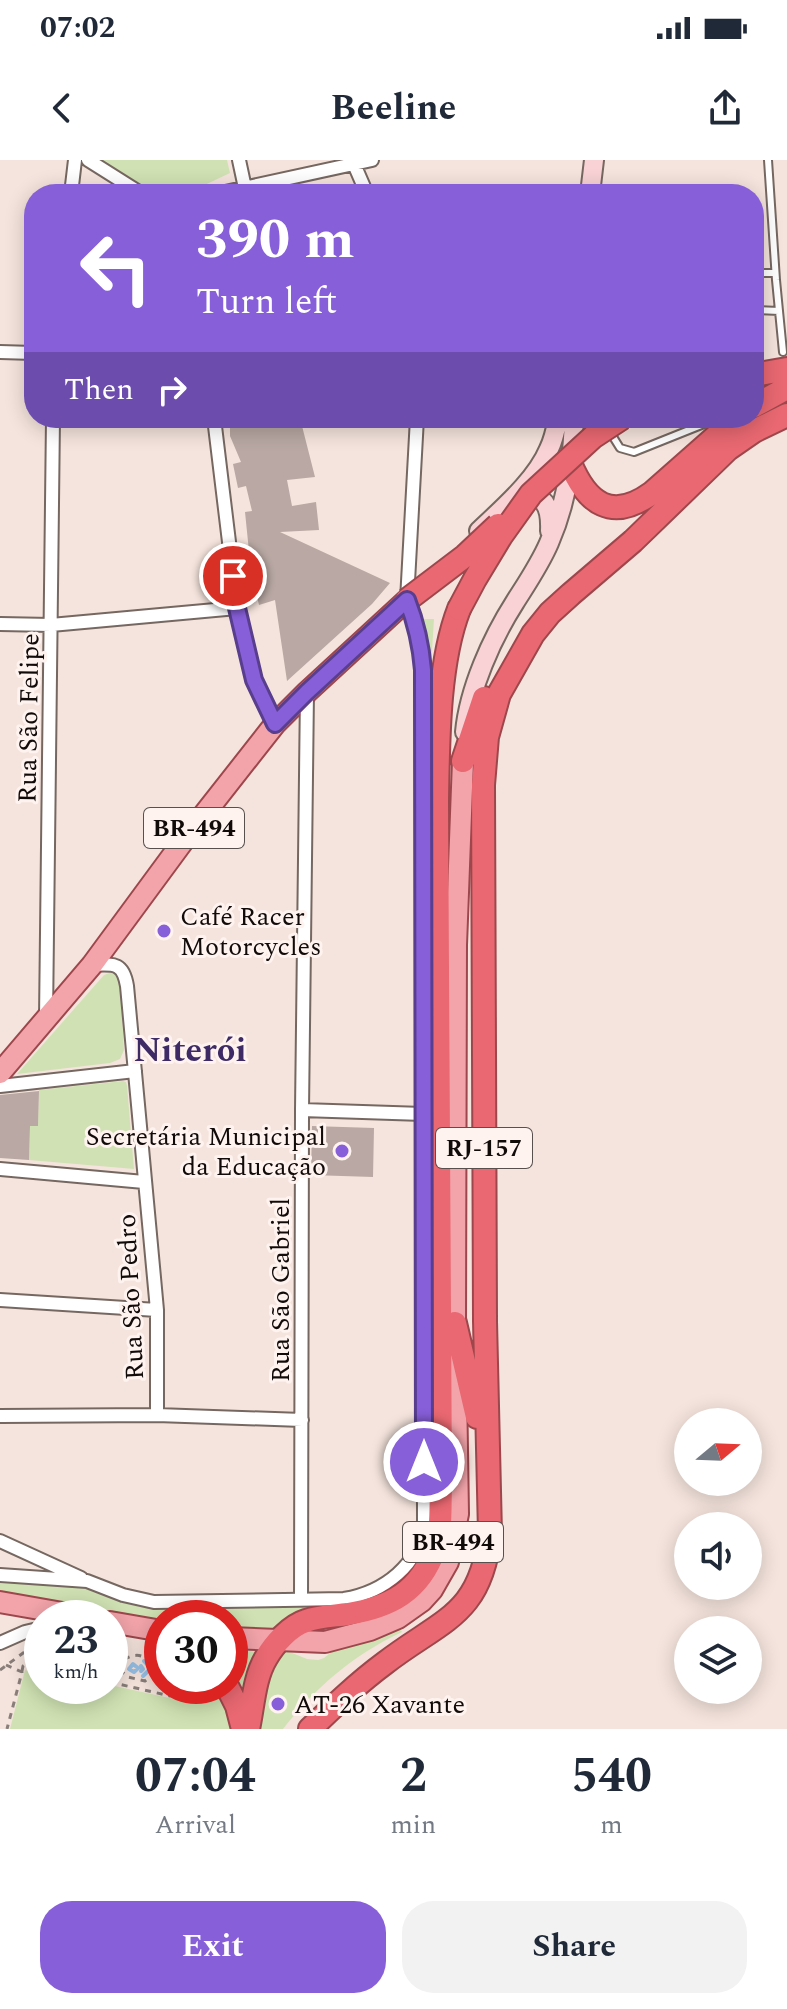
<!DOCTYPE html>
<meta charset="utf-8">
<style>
body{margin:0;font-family:Spectral,serif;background:#f2f2f3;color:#1f2937;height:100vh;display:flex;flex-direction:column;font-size:30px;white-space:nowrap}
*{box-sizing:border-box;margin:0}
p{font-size:26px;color:#747a83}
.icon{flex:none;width:44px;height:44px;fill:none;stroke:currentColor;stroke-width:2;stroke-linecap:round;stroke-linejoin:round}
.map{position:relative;height:1569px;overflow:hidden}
.sheet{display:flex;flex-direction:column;background:#fff;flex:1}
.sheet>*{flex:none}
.hud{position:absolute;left:24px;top:24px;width:740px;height:244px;border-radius:32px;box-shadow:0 4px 20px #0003;background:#875fd9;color:#fff;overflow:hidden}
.needle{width:52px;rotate:71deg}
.tools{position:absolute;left:674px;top:1248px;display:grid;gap:16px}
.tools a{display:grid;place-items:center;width:88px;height:88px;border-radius:50%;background:#fff;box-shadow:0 4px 20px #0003;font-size:40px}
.speed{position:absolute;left:24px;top:1440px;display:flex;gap:16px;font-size:40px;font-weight:700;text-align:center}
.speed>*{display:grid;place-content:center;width:104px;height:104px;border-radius:50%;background:#fff;box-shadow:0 4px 20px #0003;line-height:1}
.speed small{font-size:20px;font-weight:400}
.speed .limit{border:12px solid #d22;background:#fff;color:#111}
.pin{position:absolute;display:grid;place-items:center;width:68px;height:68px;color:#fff;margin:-34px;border:4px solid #fff;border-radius:50%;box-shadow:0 2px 8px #0007}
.me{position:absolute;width:88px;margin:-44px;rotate:0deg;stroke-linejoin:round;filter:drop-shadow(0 0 6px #0008)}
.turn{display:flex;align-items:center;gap:28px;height:168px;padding:0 40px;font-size:36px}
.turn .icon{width:104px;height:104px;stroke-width:2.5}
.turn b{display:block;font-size:56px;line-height:68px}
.then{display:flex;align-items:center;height:76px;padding:0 40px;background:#0003;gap:16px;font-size:30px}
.eta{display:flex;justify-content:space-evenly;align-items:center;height:136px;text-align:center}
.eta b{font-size:48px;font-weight:700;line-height:56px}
.action{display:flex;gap:16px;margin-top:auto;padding:16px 40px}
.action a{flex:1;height:92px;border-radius:32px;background:#875fd9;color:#fff;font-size:32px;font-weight:700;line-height:92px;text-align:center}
.action a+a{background:#f2f2f3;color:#1f2937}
.status{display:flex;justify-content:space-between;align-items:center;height:56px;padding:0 40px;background:#fff;direction:ltr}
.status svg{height:22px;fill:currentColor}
header{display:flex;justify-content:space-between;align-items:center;height:104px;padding:0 40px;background:#fff;font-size:36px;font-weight:700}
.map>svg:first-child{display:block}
.green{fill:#d0e2b3}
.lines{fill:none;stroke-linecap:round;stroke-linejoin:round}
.stream{stroke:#97c1e6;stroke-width:4}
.building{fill:#b9a8a3}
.lane-casing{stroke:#766761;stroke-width:10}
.street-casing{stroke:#766761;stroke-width:16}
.secondary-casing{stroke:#766761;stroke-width:22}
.primary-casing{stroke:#9d474c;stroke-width:24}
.highway-casing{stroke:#9d474c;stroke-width:26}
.path{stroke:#897e79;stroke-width:3;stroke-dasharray:6 6;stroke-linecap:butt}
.lane{stroke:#fff;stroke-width:6}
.street{stroke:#fff;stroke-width:12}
.secondary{stroke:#f8d2d4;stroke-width:18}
.primary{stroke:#f2a4aa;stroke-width:20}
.highway{stroke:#e96871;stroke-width:22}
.highway-bridge-casing{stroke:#9d474c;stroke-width:26;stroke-linecap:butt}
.highway-bridge{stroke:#e96871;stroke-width:22}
.route-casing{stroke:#583e8d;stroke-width:20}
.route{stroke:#875fd9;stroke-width:14}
.poi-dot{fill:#875fd9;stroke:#fef3ef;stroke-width:3}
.labels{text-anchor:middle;stroke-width:6;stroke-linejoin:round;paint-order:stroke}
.shield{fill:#fef3ef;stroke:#57504d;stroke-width:2}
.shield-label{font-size:24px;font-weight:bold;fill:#100a08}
.street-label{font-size:26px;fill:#100a08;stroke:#fef3ef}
.poi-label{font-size:26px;fill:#100a08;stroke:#fef3ef;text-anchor:start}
.district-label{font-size:34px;font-weight:bold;fill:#3e2b66;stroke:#fef3ef}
</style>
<div class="status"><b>07:02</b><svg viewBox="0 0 49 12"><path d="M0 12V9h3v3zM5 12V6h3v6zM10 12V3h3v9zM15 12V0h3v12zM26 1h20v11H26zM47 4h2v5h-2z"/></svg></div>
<header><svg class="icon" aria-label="back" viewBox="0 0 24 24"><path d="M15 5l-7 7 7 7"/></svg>Beeline<svg class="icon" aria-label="share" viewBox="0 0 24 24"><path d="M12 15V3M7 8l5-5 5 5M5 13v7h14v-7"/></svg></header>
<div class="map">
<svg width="787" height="1569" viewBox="0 0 787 1569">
<rect width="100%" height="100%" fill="#f5e4dd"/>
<path class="green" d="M 101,0 L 227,0 L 230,13 L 194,30 L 158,34 L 102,3 Z
M 424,459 L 434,459 L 428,555 L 434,1360 L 412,1422 L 270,1479 L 230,1475 L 230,1458 L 162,1458 L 162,1469 L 0,1438 L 0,1421 L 76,1425 L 117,1441 L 141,1447 L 355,1441 C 393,1430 414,1419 426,1379 Z
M 112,812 L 115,814 L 120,821 L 124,890 L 120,899 L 110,903 L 17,914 L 104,815 Z
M 123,921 L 126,922 L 127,926 L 134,1009 L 29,1000 L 30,966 L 38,966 L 39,930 Z
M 399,1467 L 402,1472 C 353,1495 316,1527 283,1569 L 258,1569 L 268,1521 L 276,1497 L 285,1490 L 307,1499 L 318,1500 L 324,1498 L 335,1489 Z
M 230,1489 L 259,1492 L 244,1548 L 230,1516 Z
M 30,1507 L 42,1510 L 42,1526 L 110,1525 L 174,1539 L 185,1526 L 215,1526 L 225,1542 L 232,1569 L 10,1569 L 25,1510 L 29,1511 Z"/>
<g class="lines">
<path class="stream" d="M 133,1504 L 138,1508 L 134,1512 L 129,1509 Z
M 141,1511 L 143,1509 L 141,1506
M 143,1516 L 151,1508 L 144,1501"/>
</g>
<path class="building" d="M 230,258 L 274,258 L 276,267 L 301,262 L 315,317 L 287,320 L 292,346 L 316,342 L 319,370 L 280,372 L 390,423 L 372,444 L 287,521 L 275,440 L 259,445 L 251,411 L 245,352 L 252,351 L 246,326 L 238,328 L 233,304 L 241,302 L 230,276 Z
M 39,931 L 38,966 L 30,966 L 29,1000 L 0,998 L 0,935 Z
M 312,966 L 374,968 L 373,1017 L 311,1015 Z"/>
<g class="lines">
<defs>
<path id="lane" d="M 768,0 L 776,120 L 783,192
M 754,113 L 775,113
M 754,150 L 779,151
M 610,272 L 620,288 L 634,292 L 719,258"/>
<path id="street" d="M 88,0 L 142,34
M 239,0 L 245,28
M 354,4 L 367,34
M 71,34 L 75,0
M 216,34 L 372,0
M 0,192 L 34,193
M 214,258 L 237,448 L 254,520 L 275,564
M 0,464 L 51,465 L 237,448
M 92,805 C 114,804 123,802 127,826 L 157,1150 L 157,1255
M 46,858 L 53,258
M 0,926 L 135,911
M 302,950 L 423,954
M 0,1009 L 144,1022
M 0,1140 L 157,1150
M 0,1256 L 157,1255 L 302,1260
M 0,1381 L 81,1418
M 0,1415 L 87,1421 L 123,1435 L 154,1442 L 344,1439 C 384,1432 420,1405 424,1363 L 423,510 C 421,485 416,463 407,440 L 417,258
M 301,1440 L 302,950 L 307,532
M 0,1483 L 25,1472 L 42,1468"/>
<path id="secondary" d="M 590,34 L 594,0
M 518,338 C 545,331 551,347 550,371
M 479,371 C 503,348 536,320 549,289 C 554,279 556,268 558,258
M 465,572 C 469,529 492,478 515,442 C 527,423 540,404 549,383 C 566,344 573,300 574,258"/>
<path id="primary" d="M 0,913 L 92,805 L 187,676 L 275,564 L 307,532 L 407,440
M 0,1442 L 91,1458
M 110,1462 L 162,1471
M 230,1478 L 325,1482 L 370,1470 L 398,1458 L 422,1441 L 432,1430 L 448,1402 L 458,1354 L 455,1163 L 456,785 L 463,601"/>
<path id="highway" d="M 754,215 L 787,209
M 754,246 L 787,228
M 570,303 C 587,344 612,362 652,333 L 737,258
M 463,601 L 484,538
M 455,1163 L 477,1257
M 227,1526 L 237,1546 L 243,1569
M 248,1569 C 253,1546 254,1518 266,1498 C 274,1484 290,1466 306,1461 C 319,1456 334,1456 348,1454 C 390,1447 420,1432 435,1389 C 442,1370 440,1347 441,1328 L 437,641 C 438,582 438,503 459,449
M 310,1569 C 334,1546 358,1523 385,1503 C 442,1459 481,1456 490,1373 L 485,1161 L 483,625 L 487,577 L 499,534 L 533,474 L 550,453 L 571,434 L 633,381 L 728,289 L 754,271 L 787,255"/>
</defs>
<use href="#lane" class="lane-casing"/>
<use href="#street" class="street-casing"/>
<use href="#secondary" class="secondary-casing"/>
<use href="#primary" class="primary-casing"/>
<use href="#highway" class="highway-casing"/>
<path class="path" d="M 34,1483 L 37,1506 L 42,1508
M 113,1504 C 132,1496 138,1489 155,1505
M 6,1505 L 22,1512 L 7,1569
M 110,1505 L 113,1504 L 128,1517 L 145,1521 L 152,1515 L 155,1505 L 162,1505
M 0,1510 L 34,1485
M 22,1511 L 23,1506 L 26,1504 L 37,1506
M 110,1522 L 170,1536 L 181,1526"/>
<use href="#lane" class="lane"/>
<use href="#street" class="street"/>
<use href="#secondary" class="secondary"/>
<use href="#primary" class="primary"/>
<use href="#highway" class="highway"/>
<defs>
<path id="highway-bridge" d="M 407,440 L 465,396 L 498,365
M 459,449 L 475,419 L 501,376 L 531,334 L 593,277 L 622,258"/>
</defs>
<use href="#highway-bridge" class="highway-bridge-casing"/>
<use href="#highway-bridge" class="highway-bridge"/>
</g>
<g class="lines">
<defs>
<path id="route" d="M 233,416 L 237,448 L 254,520 L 275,564 L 307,532 L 407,440 C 416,463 421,485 423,510 L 424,1302"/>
</defs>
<use href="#route" class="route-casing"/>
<use href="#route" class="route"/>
</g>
<g class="poi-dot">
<circle cx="164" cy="771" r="8"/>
<circle cx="342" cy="991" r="8"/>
<circle cx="278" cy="1544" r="8"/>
</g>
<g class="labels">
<g class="shield">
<rect x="144" y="648" width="100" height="40" rx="6"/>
<rect x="436" y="968" width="96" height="40" rx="6"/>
<rect x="403" y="1362" width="100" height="40" rx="6"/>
</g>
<g class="shield-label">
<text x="194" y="676">BR-494</text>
<text x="484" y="996">RJ-157</text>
<text x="453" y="1390">BR-494</text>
</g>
<g class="street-label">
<text transform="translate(28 558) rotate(-89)" y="9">Rua São Felipe</text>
<text transform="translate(280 1130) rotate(-90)" y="9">Rua São Gabriel</text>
<text transform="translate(130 1137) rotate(-93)" y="9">Rua São Pedro</text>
</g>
<g class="poi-label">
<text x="180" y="765">Café Racer<tspan x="180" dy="30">Motorcycles</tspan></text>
<text x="326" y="985" text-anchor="end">Secretária Municipal<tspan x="326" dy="30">da Educação</tspan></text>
<text x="294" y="1553">AT-26 Xavante</text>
</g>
<g class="district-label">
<text x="190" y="901">Niterói</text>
</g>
</g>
</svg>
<div class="tools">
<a><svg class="needle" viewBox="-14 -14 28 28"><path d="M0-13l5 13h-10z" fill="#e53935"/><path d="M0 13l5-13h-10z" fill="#747a83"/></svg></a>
<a><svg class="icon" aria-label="sound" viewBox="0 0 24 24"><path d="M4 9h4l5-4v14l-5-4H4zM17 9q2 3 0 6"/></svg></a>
<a><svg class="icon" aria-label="layers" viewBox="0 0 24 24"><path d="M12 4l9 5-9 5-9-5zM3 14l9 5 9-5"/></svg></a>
</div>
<div class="speed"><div>23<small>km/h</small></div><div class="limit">30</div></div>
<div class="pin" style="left:233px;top:416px;background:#d93025"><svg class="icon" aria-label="arrive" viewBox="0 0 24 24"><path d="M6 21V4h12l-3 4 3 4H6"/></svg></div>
<svg class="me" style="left:424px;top:1302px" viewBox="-20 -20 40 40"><circle r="17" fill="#875fd9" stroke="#fff" stroke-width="3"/><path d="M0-11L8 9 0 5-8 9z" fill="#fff"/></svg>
<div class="hud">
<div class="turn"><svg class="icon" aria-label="left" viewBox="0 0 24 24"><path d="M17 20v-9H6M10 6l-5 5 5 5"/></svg><div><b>390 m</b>Turn left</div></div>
<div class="then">Then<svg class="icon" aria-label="right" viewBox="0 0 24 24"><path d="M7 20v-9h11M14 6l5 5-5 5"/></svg></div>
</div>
</div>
<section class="sheet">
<div class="eta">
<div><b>07:04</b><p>Arrival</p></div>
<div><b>2</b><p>min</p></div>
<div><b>540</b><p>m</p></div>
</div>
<div class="action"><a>Exit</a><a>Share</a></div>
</section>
